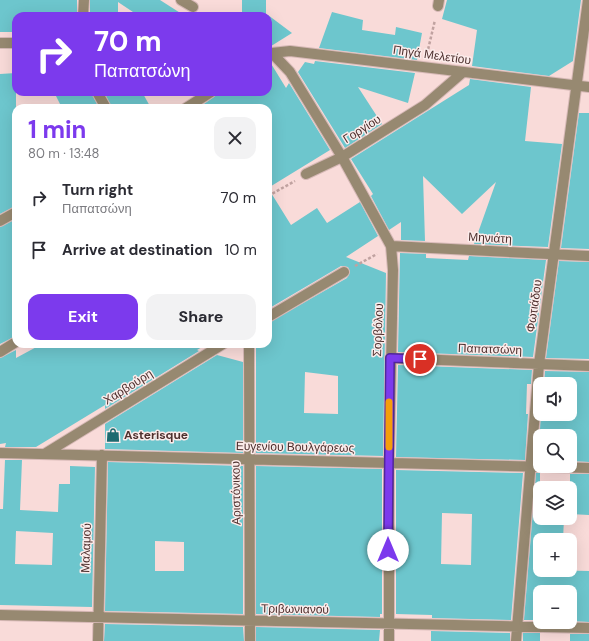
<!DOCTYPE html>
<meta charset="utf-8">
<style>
body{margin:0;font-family:"DM Sans",sans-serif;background:#f2f2f3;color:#2b2b33;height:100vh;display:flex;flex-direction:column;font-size:15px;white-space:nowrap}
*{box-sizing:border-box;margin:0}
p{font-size:13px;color:#7c7c81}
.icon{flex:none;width:22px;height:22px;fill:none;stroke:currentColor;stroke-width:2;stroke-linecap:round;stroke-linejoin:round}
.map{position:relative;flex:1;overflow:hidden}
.drawer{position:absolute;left:12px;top:104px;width:260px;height:244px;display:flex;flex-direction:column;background:#fff;border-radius:12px;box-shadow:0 4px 16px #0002}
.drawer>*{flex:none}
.top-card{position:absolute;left:12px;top:12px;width:260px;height:84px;border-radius:12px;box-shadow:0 4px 16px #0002;background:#7c3aed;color:#fff;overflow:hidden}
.fabs{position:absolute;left:533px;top:377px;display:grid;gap:8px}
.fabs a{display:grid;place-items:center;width:44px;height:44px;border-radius:8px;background:#fff;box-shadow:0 4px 16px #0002;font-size:20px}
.pin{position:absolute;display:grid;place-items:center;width:34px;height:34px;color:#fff;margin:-17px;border:2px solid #fff;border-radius:50%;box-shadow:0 1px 4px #0007}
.me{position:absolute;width:44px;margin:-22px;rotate:0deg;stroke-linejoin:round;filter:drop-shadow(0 0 3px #0008)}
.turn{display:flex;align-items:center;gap:14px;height:84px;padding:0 16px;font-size:18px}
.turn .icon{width:52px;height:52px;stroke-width:2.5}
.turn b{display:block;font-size:28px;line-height:34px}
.round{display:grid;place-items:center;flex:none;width:42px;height:42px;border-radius:12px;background:#f2f2f3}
.headline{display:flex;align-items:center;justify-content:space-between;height:68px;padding:0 16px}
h1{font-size:24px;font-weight:700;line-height:30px;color:#7c3aed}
.cta{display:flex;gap:8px;margin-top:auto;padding:8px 16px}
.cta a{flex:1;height:46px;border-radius:12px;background:#7c3aed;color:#fff;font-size:16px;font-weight:700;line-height:46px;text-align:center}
.cta a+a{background:#f2f2f3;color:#2b2b33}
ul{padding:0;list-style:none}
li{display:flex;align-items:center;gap:12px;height:52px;padding:0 16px}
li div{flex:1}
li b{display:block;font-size:15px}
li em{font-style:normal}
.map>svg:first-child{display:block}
.building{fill:#6dc6cd;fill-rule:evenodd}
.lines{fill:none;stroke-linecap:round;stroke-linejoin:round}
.minor-casing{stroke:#d7b9b7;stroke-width:12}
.path{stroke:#c0a2a0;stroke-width:2.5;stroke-dasharray:3 2;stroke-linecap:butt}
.minor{stroke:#978971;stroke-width:10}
.route-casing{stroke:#51269a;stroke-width:10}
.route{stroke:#7c3aed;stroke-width:7}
.slow{stroke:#f59e0b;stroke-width:7}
.labels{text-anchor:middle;stroke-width:3;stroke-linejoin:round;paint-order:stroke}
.street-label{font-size:12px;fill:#4e312f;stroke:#fceceb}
.poi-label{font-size:12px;font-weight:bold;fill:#4e312f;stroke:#fceceb;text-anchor:start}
</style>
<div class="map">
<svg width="589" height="641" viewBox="0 0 589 641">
<rect width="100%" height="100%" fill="#f9dbd9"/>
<path class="building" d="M 0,0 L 77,0 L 77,16 L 16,16 L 16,32 L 0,32 Z
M 90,0 L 160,0 L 185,16 L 139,16 L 118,2 L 118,16 L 90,16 Z
M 242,0 L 266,0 L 266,16 L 242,16 Z
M 447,0 L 581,0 L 573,61 L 549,76 L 472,66 L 477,30 L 442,19 Z
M 332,12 L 363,20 L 362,30 L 395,35 L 396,27 L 422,33 L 417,60 L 319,48 Z
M 268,15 L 292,33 L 268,48 Z
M 315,61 L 415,73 L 408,103 L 358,87 L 382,124 L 345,148 L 298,72 L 305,62 L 314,64 Z
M 268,62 L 270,62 L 286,88 L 289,83 L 330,150 L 268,188 L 291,225 L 317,208 L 327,223 L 360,202 L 378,236 L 346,257 L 386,273 L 383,456 L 256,453 L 256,344 L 268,344 L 268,323 L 347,278 L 350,272 L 348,267 L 341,266 L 268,309 L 268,108 L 198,108 L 214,97 L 217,92 L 268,92 ZM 305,372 L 338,376 L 338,414 L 304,413 Z
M 16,73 L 16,206 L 0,214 L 0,74 Z
M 470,79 L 531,87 L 525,141 L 562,144 L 548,247 L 474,244 L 496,182 L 462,214 L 423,176 L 425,241 L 401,240 L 401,222 L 389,230 L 371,196 L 373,194 L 351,159 L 469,85 Z
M 54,92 L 91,92 L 99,108 L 62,108 Z
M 104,92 L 142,92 L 151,108 L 112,108 Z
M 579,113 L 589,113 L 589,249 L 561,248 Z
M 16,219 L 16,336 L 0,344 L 0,227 Z
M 400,253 L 426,254 L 426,258 L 468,260 L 469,256 L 546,260 L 533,357 L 398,352 Z
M 559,261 L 589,262 L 589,359 L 546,358 Z
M 42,344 L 207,344 L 197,350 L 199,351 L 105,409 L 105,405 L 36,447 L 5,447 L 6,443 L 0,444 L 0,358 L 16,350 L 16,358 Z
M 217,355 L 243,362 L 243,453 L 105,449 L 105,424 Z
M 398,365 L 532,370 L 531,384 L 527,384 L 526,414 L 528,414 L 525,460 L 396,457 Z
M 545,371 L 589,372 L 589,462 L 570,461 L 570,436 L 540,436 L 540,460 L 538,460 L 541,414 L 570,414 L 570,384 L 544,384 Z
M 5,460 L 22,460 L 20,510 L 58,512 L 59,484 L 70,484 L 70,466 L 95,467 L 92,607 L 0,605 L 0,509 L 3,509 ZM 16,531 L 53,533 L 52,565 L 15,564 Z
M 108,462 L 243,466 L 243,614 L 105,611 ZM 155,541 L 184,542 L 184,571 L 155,571 Z
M 256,466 L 382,469 L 382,614 L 380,614 L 380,617 L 256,614 Z
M 396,470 L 523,473 L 511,620 L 432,618 L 432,615 L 396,614 ZM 442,513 L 472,514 L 471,565 L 441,564 Z
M 536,473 L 540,473 L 540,518 L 564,518 L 563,540 L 540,540 L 540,570 L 589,571 L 589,622 L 570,621 L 570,592 L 540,592 L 540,620 L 524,620 Z
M 570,474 L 589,474 L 589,515 L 570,514 Z
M 105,624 L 243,627 L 244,641 L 104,641 Z
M 256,627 L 380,630 L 379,641 L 256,641 Z
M 431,631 L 510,633 L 510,641 L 431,641 Z
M 523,633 L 540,633 L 540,641 L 523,641 Z
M 570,634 L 589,634 L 589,641 L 570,641 Z"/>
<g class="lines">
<defs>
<path id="minor" d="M 181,0 L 193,7
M 438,6 L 439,0
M 83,16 L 84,0
M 0,43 L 16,43
M 272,53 L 290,72 L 342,157 L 391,246 L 393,270 L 389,463 L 389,641
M 268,56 L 272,53 L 290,51 L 589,87
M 97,92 L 106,108
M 186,108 L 211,92
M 306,174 L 342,157 L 425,105 L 462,73
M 0,221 L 16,212
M 391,246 L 589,256
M 268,317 L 344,272
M 249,344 L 250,641
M 0,352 L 16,342
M 390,358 L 589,366
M 0,453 L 589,468
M 46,453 L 223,344
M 0,615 L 589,628
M 98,641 L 102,455
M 516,641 L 539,364 L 588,0"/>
</defs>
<use href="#minor" class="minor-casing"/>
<path class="path" d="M 427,54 L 435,20
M 268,196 L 295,181
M 355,266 L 377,254"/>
<use href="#minor" class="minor"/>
</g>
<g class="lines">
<defs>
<path id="route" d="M 388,550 L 390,358 L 420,359"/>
</defs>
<use href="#route" class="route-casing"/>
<use href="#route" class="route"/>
<path class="slow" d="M 389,447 L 389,402"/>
</g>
<defs>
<symbol id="shop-bare" viewBox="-9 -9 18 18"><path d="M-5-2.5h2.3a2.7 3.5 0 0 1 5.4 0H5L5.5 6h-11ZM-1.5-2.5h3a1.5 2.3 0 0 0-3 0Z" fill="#1e6a70" stroke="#fceceb" stroke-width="2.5" paint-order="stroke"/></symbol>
</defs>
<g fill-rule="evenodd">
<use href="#shop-bare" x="103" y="425" width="20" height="20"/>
</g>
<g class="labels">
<g class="street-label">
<text transform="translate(432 55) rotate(8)" y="4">Πηγά Μελετίου</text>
<text transform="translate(362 129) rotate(-32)" y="4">Γοργίου</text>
<text transform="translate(490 238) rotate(3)" y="4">Μηνιάτη</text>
<text transform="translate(534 306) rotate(-82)" y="4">Φωτιάδου</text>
<text transform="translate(378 330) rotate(-88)" y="4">Σορβόλου</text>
<text transform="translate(490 349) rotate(2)" y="4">Παπατσώνη</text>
<text transform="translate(128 387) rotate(-32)" y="4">Χαρβούρη</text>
<text transform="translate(295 447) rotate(1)" y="4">Ευγενίου Βουλγάρεως</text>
<text transform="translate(236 493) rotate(-91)" y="4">Αριστόνικου</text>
<text transform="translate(86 548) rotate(-88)" y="4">Μαλαμού</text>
<text transform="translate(295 609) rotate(1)" y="4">Τριβωνιανού</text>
</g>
<g class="poi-label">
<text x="124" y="439">Asterisque</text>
</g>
</g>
</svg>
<div class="fabs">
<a><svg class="icon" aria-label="sound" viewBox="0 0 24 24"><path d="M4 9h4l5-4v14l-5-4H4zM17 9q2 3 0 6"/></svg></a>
<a><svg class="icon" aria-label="search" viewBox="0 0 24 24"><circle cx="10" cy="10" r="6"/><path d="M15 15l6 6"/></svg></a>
<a><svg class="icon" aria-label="layers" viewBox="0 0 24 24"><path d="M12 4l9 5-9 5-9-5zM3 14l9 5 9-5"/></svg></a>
<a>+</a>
<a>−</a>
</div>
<div class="pin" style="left:420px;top:359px;background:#d93025"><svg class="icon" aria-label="arrive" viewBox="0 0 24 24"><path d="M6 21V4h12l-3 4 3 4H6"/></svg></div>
<svg class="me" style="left:388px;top:550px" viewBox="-20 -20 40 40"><circle r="19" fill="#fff"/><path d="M0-13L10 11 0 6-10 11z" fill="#7c3aed"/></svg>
<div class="top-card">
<div class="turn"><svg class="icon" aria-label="right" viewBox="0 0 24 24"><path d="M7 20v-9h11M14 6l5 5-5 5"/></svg><div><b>70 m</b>Παπατσώνη</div></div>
</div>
<section class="drawer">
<div class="headline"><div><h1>1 min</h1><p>80 m · 13:48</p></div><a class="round"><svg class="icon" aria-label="close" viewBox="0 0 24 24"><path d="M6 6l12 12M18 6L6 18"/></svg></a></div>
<ul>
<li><svg class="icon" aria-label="right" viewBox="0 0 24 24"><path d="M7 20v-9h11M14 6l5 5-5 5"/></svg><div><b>Turn right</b><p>Παπατσώνη</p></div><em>70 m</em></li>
<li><svg class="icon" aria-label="arrive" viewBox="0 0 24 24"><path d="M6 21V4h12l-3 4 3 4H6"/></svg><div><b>Arrive at destination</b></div><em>10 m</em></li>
</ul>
<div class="cta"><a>Exit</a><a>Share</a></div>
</section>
</div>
